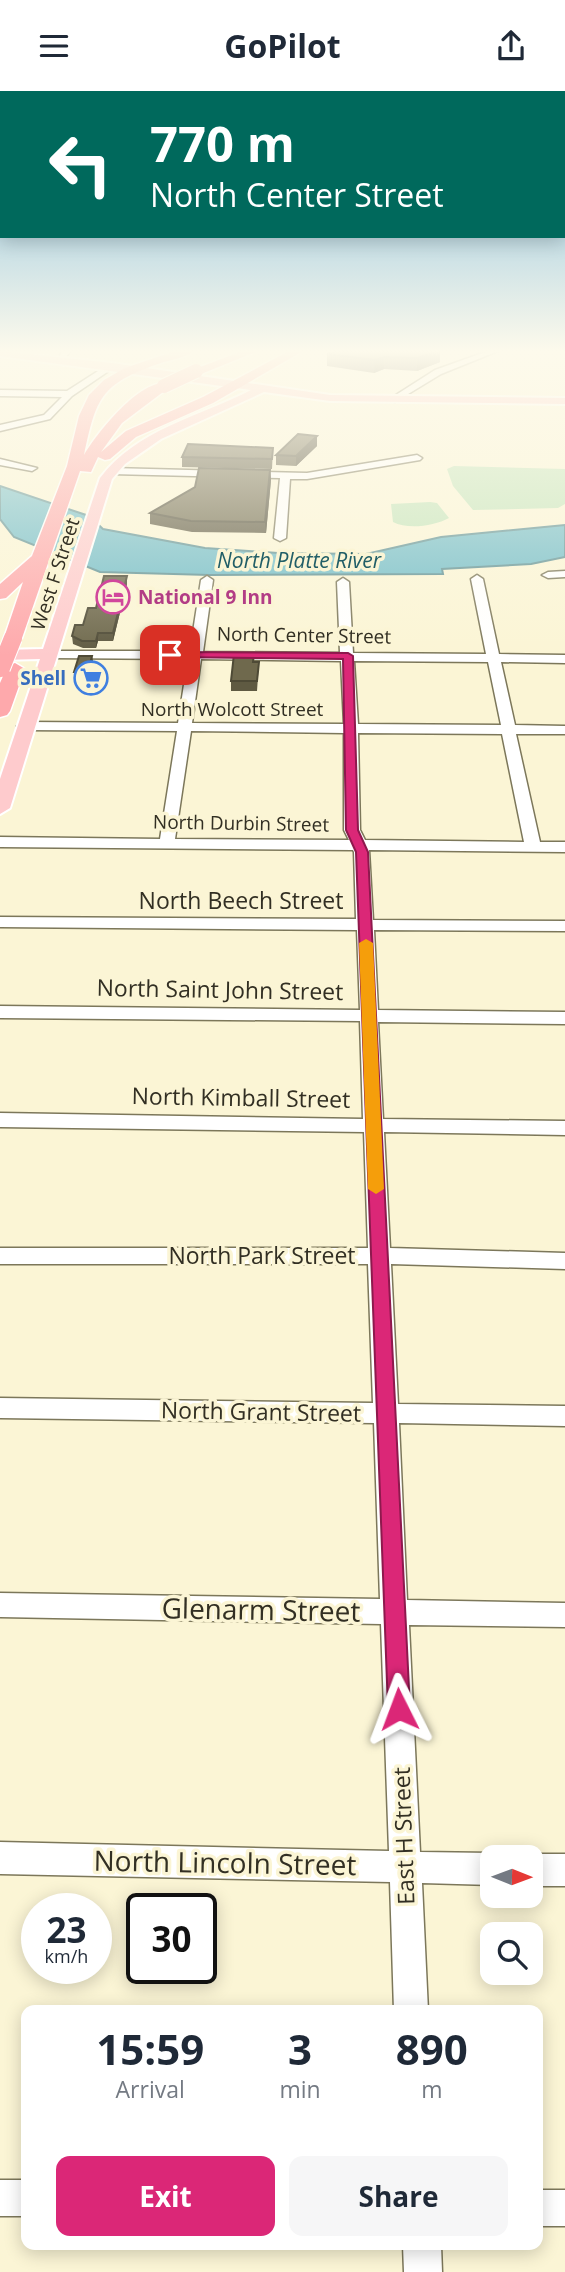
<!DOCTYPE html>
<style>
body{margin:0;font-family:"Open Sans",sans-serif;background:#f6f6f7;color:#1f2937;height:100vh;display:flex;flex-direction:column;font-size:26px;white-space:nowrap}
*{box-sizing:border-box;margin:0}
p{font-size:23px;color:#747a83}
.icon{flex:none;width:38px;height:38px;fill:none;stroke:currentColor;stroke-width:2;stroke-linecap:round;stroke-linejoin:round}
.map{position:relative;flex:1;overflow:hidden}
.drawer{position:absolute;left:21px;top:1914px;width:522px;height:245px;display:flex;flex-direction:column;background:#fff;border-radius:14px;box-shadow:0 4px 18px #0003}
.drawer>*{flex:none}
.top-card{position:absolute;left:0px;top:0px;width:565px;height:147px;box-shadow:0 4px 18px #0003;background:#00695c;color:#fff;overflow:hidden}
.needle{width:46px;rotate:91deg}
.buttons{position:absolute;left:480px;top:1754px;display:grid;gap:14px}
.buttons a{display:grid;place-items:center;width:63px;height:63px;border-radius:14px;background:#fff;box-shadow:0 4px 18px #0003;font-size:35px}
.speed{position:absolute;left:21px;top:1802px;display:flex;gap:14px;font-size:35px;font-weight:700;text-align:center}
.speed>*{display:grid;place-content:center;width:91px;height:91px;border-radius:50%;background:#fff;box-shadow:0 4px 18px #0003;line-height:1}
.speed small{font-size:18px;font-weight:400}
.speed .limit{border:4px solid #111;border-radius:10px;background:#fff;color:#111}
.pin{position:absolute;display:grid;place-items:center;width:60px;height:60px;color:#fff;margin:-30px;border-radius:14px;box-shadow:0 4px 10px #0006}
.me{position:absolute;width:77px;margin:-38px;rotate:357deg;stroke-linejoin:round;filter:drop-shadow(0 0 5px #0008)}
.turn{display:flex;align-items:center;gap:24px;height:147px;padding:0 35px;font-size:32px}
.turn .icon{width:91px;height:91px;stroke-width:2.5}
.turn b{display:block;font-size:49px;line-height:60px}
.eta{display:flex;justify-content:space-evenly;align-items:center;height:119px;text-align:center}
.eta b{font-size:42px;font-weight:700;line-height:49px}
.button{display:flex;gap:14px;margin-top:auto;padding:14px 35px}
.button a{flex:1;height:80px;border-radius:14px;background:#db2777;color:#fff;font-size:28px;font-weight:700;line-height:80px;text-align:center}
.button a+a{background:#f6f6f7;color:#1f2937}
header{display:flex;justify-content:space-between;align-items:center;height:91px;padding:0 35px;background:#fff;font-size:32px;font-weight:700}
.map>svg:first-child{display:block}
.green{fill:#c4e4ba}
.water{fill:#73bdc8;stroke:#609296;stroke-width:2}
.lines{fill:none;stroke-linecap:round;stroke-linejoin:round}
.minor-casing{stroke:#7c775a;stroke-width:3}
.major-casing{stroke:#fff;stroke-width:4}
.highway-casing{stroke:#fff;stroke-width:3}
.minor{fill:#fff;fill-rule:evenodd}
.major{fill:#fecbcd;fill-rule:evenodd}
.highway{fill:#fea9ac;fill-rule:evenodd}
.highway-bridge-far1-casing{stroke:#fff;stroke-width:16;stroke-linecap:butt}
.highway-bridge-casing{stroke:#fff;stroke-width:20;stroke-linecap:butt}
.highway-bridge-far1{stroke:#fea9ac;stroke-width:14}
.highway-bridge{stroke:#fea9ac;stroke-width:18}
.wall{fill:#5f5a42}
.shaded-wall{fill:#4e4a36}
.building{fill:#6f694d;stroke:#4e4a36;stroke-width:2}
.route{fill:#db2777;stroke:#8e194d;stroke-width:2}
.slow{fill:#f59e0b}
.labels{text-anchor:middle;stroke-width:7;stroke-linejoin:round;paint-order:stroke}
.far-street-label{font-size:19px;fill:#322f23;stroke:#fbf5d5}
.far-hotel-label{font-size:19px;font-weight:bold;fill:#b23c85;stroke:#fbf5d5;text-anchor:start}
.far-shop-label{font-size:19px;font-weight:bold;fill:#366cbe;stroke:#fbf5d5;text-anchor:end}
.far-water-label{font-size:21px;font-style:italic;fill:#215e67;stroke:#fbf5d5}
.street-label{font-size:23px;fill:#322f23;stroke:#fbf5d5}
.near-street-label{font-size:28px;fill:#322f23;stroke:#fbf5d5}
</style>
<header><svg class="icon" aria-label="menu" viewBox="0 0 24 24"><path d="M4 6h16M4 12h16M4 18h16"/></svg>GoPilot<svg class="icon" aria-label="share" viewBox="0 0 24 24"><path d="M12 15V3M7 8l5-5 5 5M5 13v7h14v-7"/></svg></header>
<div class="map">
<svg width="565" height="2181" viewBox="0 0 565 2181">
<rect width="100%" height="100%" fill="#fbf5d5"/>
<path class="green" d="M 454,375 L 565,378 L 565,413 L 558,417 L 473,419 L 453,395 L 447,378 Z
M 430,411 L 437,412 L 449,427 C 434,435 408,439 393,431 L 391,413 Z"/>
<path class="water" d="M 0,395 L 89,425 L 103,438 L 205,457 L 278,462 L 366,463 L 441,446 L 565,434 L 565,466 L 531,473 L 442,478 L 443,483 L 210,484 L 100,481 L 14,446 L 0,428 Z"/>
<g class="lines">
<defs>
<path id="minor" d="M 62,260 L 70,260 L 63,271 L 57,271 Z
M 488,260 L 498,260 L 441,283 L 395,311 L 388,309 L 435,279 Z
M 109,273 L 116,275 L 72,305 L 50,328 L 0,340 L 0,334 L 44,324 L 62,306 L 0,305 L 0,299 L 67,300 Z
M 417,364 L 422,367 L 420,369 L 307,388 L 290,388 L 286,447 L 280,450 L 274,447 L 280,387 L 111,383 L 106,380 L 111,377 L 307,382 Z
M 0,368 L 37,377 L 32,380 L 0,374 Z
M 565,480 L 565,486 L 548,487 L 542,484 L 548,481 Z
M 477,484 L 483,488 L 499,563 L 565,564 L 565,572 L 501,571 L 515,634 L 565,635 L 565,643 L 516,643 L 540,751 L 565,751 L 565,761 L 369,759 L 373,829 L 565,830 L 565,840 L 374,839 L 378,919 L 565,921 L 565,933 L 378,931 L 383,1028 L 565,1030 L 565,1044 L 384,1041 L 390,1157 L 565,1162 L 565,1178 L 391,1173 L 398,1313 L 565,1315 L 565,1335 L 399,1332 L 407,1509 L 565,1512 L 565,1536 L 409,1534 L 420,1761 L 492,1762 L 501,1766 L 492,1766 L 492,1794 L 422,1792 L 428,1920 L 394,1920 L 390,1791 L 0,1783 L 0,1751 L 389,1760 L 381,1533 L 0,1526 L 0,1502 L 380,1508 L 374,1332 L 0,1327 L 0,1307 L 373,1312 L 368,1173 L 0,1173 L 0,1157 L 368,1157 L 364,1041 L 0,1036 L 0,1022 L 363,1028 L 360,930 L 0,927 L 0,915 L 360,919 L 357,839 L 0,836 L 0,826 L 356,828 L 354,761 L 353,759 L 0,756 L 0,746 L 160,748 L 177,640 L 24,639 L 17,635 L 24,631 L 178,632 L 188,568 L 49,567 L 43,563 L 44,560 L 190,560 L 201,489 L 207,485 L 213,489 L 203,561 L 340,562 L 337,491 L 343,487 L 349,491 L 353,562 L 486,563 L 471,488 ZM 201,568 L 341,570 L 344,633 L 192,632 ZM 354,570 L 488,571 L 501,634 L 358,633 ZM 191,640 L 344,642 L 344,739 L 349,749 L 175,748 ZM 358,642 L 502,643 L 524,751 L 365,749 L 360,739 Z
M 530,1763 L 565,1763 L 565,1795 L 530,1795 L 530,1766 L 524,1766 Z
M 0,2089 L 26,2089 L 26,2125 L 0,2125 Z
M 537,2099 L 565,2099 L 565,2135 L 537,2135 Z
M 403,2154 L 441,2154 L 442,2181 L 404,2181 Z"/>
<path id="major" d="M 0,260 L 112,272 L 330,304 L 565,307 L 565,313 L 330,310 L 264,301 L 161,348 L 125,373 L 112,388 L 10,717 L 0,723 L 0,688 L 40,568 L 0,569 L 0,559 L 43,558 L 100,387 C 137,338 199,326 251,299 L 0,265 Z"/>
<path id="highway" d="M 175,260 L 194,260 C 185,267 169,269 158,273 C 100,293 96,308 84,364 C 97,342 140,287 169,292 L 171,295 L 122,332 L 101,361 L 126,340 L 203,306 L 289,260 L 303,260 L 213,312 L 136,346 L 110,368 L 105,369 L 98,366 L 91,381 L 80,380 L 22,547 L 13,553 L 6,551 L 4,547 L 23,491 L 6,507 L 0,508 L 0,493 L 32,465 L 67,375 L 79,325 L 89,304 L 104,289 L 125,277 Z
M 242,260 L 258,260 L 201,283 L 191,283 L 190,280 Z
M 15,572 L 25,578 L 10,620 L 7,624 L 0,626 L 0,592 L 8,574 Z"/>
</defs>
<use href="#minor" class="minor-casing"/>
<use href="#major" class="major-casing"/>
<use href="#highway" class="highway-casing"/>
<use href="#minor" class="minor"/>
<use href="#major" class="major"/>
<use href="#highway" class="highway"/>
<defs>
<path id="highway-bridge-far1" d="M 164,295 L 196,280"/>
<path id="highway-bridge" d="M 1,577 L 13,547"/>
</defs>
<use href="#highway-bridge-far1" class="highway-bridge-far1-casing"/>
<use href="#highway-bridge" class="highway-bridge-casing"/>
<use href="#highway-bridge-far1" class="highway-bridge-far1"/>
<use href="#highway-bridge" class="highway-bridge"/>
</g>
<path class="wall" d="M 440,260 L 440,271 L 417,280 L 384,278 L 374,282 L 327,275 L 327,263 Z
M 317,345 L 317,355 L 296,375 L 276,374 L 276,364 Z
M 273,357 L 272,378 L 182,376 L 182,366 Z
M 270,379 L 271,389 L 266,442 L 192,441 L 150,433 L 150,422 L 195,396 Z
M 127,485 L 127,493 L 113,550 L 98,550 L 96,557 L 83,557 L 73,553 L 72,545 L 83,534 L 96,517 Z
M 254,563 L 254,571 L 259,571 L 257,600 L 231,600 L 231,590 Z
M 93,570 L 88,586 L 74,586 L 74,581 Z"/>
<path class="shaded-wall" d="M 438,260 L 440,260 L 440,271 L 417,280 L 417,267 Z
M 384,266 L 384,278 L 374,282 L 375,269 Z
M 317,345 L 317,355 L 296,375 L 296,365 Z
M 270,379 L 271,389 L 266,442 L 265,431 Z
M 127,485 L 127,493 L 113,550 L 113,542 Z
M 98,542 L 98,550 L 96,557 L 96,550 Z
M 92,565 L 93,570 L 88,586 L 88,581 Z"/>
<path class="building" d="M 336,260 L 438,260 L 417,267 L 384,266 L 375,269 L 327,263 Z
M 298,343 L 317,345 L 296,365 L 276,364 Z
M 188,353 L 273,357 L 272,368 L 182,366 Z
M 199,377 L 270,379 L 265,431 L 191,430 L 150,422 L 195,396 Z
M 104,485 L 127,485 L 113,542 L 98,542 L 96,550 L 82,550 L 72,545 L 75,534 L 83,534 L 88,517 L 96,517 Z
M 234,563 L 254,563 L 253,571 L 259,571 L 257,590 L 231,590 Z
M 79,565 L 92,565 L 88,581 L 74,581 Z"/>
<linearGradient id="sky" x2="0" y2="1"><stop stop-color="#79b8db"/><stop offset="0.46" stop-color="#fdfaec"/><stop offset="1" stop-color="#fdfaec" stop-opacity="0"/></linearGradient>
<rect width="565" height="565" fill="url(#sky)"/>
<path class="route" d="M 170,561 L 348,562 L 353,565 L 358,739 L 368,761 L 410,1618 L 407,1625 L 399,1628 L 391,1625 L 388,1618 L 356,761 L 346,739 L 343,568 L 167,566 L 167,562 Z"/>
<path class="slow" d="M 366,848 L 373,852 L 384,1098 L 376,1103 L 368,1098 L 359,852 Z"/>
<defs>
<symbol id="hotel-ring" viewBox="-11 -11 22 22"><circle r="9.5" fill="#fbf5d5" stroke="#d1479c" stroke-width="1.5"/><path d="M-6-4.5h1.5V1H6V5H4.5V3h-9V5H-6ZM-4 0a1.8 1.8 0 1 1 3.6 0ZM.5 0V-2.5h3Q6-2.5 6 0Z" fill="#d1479c"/></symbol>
<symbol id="supermarket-ring" viewBox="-11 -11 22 22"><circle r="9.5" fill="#fbf5d5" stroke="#3f7fe0" stroke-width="1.5"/><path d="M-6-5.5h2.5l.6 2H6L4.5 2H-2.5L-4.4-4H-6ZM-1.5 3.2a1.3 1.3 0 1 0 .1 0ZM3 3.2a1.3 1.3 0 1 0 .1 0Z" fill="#3f7fe0"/></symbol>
</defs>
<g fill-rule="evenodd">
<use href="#hotel-ring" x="94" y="487" width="38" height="38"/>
<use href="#supermarket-ring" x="72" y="568" width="38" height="38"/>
</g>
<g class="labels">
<g class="far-street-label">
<text transform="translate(55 483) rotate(-72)" y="7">West F Street</text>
<text transform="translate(304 544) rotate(1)" y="7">North Center Street</text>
<text x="232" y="625">North Wolcott Street</text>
<text transform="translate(241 732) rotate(1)" y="7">North Durbin Street</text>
</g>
<g class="far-hotel-label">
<text x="138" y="513">National 9 Inn</text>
</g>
<g class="far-shop-label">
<text x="66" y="594">Shell</text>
</g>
<g class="far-water-label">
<text x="299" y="477">North Platte River</text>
</g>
<g class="street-label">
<text x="241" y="818">North Beech Street</text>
<text transform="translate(220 899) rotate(1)" y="8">North Saint John Street</text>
<text transform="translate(241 1007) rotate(1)" y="8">North Kimball Street</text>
<text x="262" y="1173">North Park Street</text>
<text transform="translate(261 1321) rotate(1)" y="8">North Grant Street</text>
<text transform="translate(404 1745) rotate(-92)" y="8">East H Street</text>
</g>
<g class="near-street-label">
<text transform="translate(261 1519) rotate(1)" y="10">Glenarm Street</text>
<text transform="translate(225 1772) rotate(1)" y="10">North Lincoln Street</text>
</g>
</g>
</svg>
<div class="buttons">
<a><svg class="needle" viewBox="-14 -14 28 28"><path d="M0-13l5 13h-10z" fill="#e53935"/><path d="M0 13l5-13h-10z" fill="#747a83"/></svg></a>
<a><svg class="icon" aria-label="search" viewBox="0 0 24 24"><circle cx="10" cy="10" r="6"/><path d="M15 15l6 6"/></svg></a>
</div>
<div class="speed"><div>23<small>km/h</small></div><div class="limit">30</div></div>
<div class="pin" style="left:170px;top:564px;background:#d93025"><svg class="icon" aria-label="arrive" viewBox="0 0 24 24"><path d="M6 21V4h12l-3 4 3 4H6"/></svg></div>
<svg class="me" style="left:399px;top:1618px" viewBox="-20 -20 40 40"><path d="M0-17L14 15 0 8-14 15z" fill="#db2777" stroke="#fff" stroke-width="4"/></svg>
<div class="top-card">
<div class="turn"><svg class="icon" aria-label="left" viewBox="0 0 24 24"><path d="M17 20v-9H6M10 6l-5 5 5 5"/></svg><div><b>770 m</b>North Center Street</div></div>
</div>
<section class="drawer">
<div class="eta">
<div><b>15:59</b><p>Arrival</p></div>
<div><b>3</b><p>min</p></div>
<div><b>890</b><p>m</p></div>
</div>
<div class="button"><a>Exit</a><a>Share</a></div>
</section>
</div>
